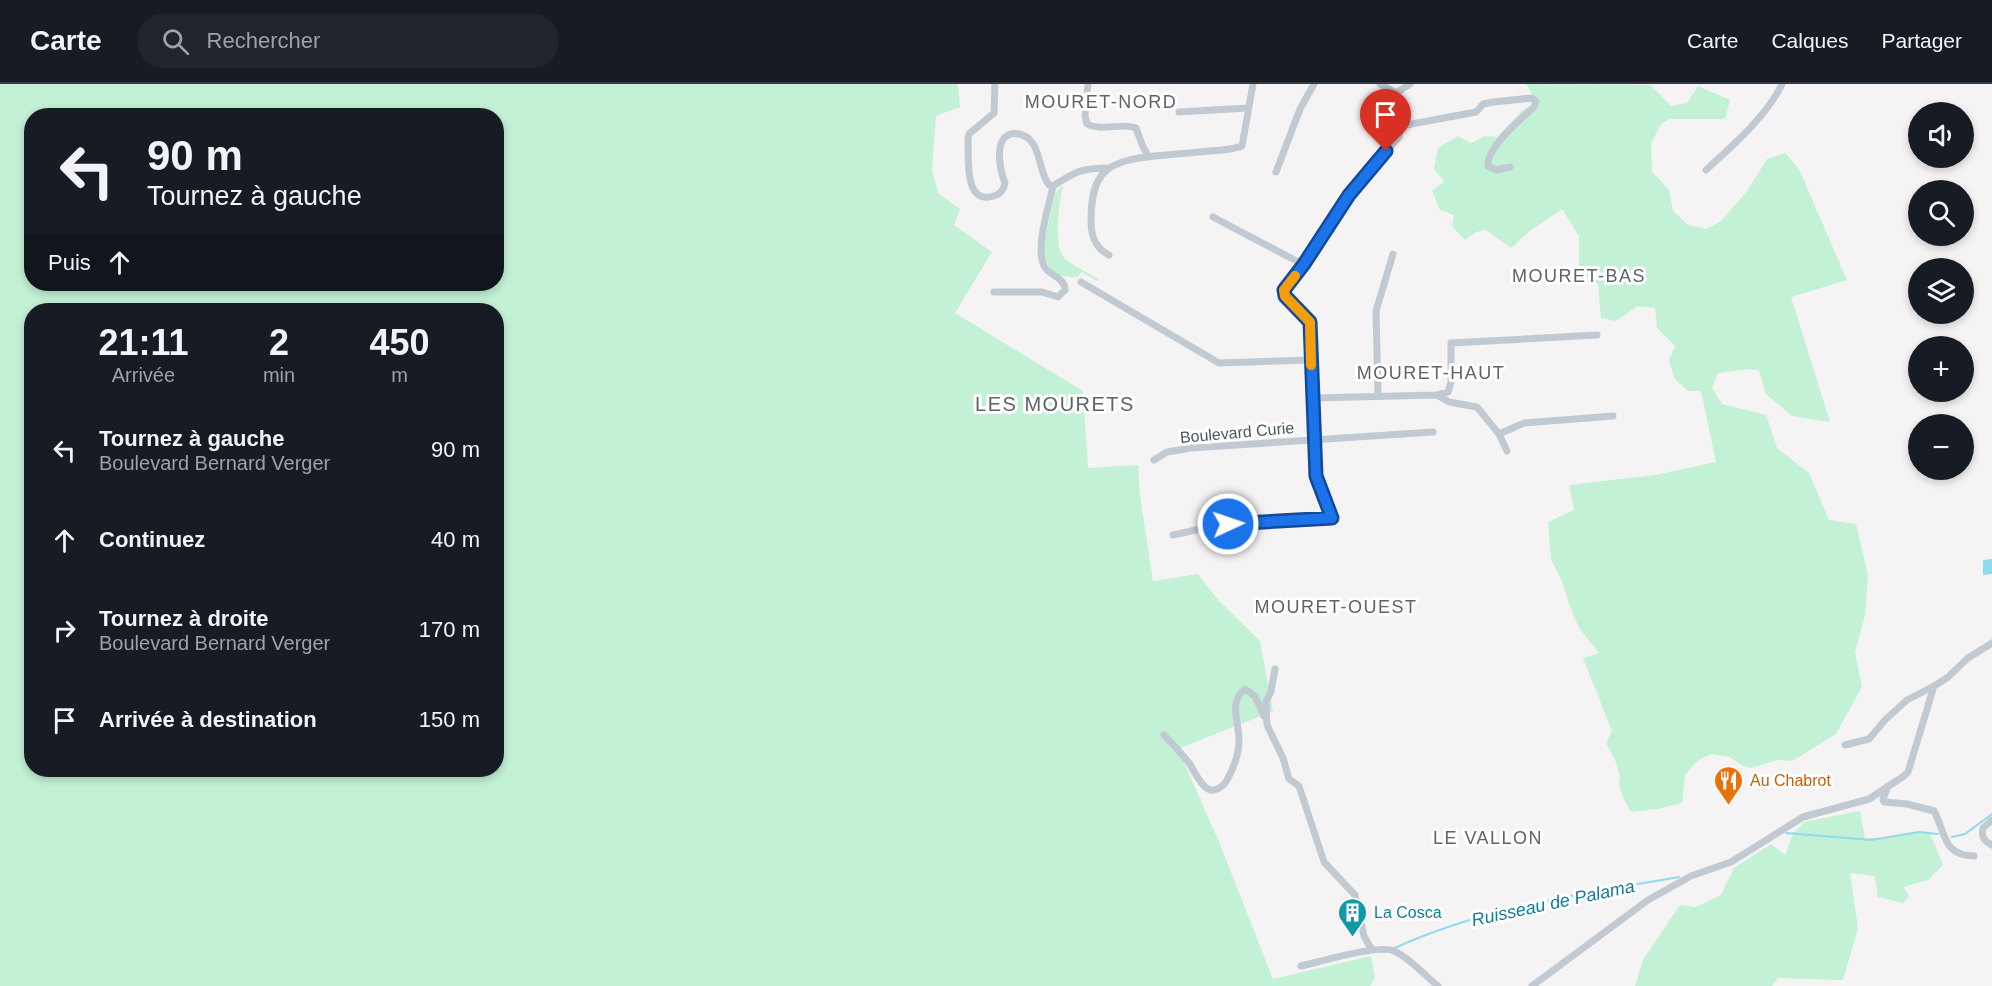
<!DOCTYPE html>
<html lang="fr">
<meta charset="utf-8">
<style>
body{margin:0;font-family:Arial,sans-serif;background:#20242c;color:#f1f3f6;height:100vh;display:flex;flex-direction:column;font-size:22px;white-space:nowrap}
*{box-sizing:border-box;margin:0}
p{font-size:20px;color:#9ea1a6}
.icon{flex:none;width:33px;height:33px;fill:none;stroke:currentColor;stroke-width:2;stroke-linecap:round;stroke-linejoin:round}
.map{position:relative;flex:1;overflow:hidden}
.panel{position:absolute;left:24px;top:219px;width:480px;height:474px;display:flex;flex-direction:column;background:#171b24;border-radius:24px;box-shadow:0 3px 9px #0003}
.panel>*{flex:none}
.hud{position:absolute;left:24px;top:24px;width:480px;height:183px;border-radius:24px;box-shadow:0 3px 9px #0003;background:#171b24;color:#f1f3f6;overflow:hidden}
.fabs{position:absolute;left:1908px;top:18px;display:grid;gap:12px}
.fabs a{display:grid;place-items:center;width:66px;height:66px;border-radius:50%;background:#171b24;box-shadow:0 3px 9px #0003;font-size:30px}
.pin{position:absolute;display:grid;place-items:center;width:51px;height:51px;color:#fff;margin:-62px -26px;border-radius:50% 50% 50% 0;rotate:-45deg;box-shadow:0 0 6px #0007}
.pin .icon{rotate:45deg}
.me{position:absolute;width:66px;margin:-33px;rotate:87deg;stroke-linejoin:round;filter:drop-shadow(0 0 4px #0008)}
.turn{display:flex;align-items:center;gap:21px;height:126px;padding:0 24px;font-size:27px}
.turn .icon{width:78px;height:78px;stroke-width:2.5}
.turn b{display:block;font-size:42px;line-height:51px}
.then{display:flex;align-items:center;height:57px;padding:0 24px;background:#0003;gap:12px;font-size:22px}
.eta{display:flex;justify-content:space-evenly;align-items:center;height:102px;text-align:center}
.eta b{font-size:36px;font-weight:700;line-height:42px}
ul{padding:0;list-style:none}
li{display:flex;align-items:center;gap:18px;height:90px;padding:0 24px}
li div{flex:1}
li b{display:block;font-size:22px}
li em{font-style:normal}
header{display:flex;align-items:center;gap:36px;box-sizing:border-box;height:84px;padding:0 30px;background:#171b24;border-bottom:2px solid #363941}
header strong{font-size:28px}
nav{display:flex;gap:33px;margin-inline-start:auto;font-size:21px}
.search{width:420px;height:54px;background:#20242c;display:flex;align-items:center;gap:15px;box-sizing:border-box;padding:0 21px;border-radius:24px;color:#9ea1a6;font-size:22px}
.map>svg:first-child{display:block}
.green{fill:#c3f1d5;fill-rule:evenodd}
.water{fill:#90daee}
.lines{fill:none;stroke-linecap:round;stroke-linejoin:round}
.stream{stroke:#90daee;stroke-width:2}
.minor{stroke:#c1cad2;stroke-width:7}
.route-casing{stroke:#114b97;stroke-width:15}
.route{stroke:#1a73e8;stroke-width:10}
.slow{stroke:#f59e0b;stroke-width:10}
.labels{text-anchor:middle;stroke-width:6;stroke-linejoin:round;paint-order:stroke}
.street-label{font-size:16px;fill:#4a5661;stroke:#fff}
.food-label{font-size:16px;fill:#c56008;stroke:#fff;text-anchor:start}
.culture-label{font-size:16px;fill:#0d838f;stroke:#fff;text-anchor:start}
.neighbourhood-label{font-size:18px;letter-spacing:1.5px;fill:#5f6368;stroke:#fff}
.water-label{font-size:18px;font-style:italic;fill:#0c7c9b;stroke:#fff}
.quarter-label{font-size:20px;letter-spacing:1.5px;fill:#5f6368;stroke:#fff}
</style>
<header>
<strong>Carte</strong>
<div class="search"><svg class="icon" aria-label="search" viewBox="0 0 24 24"><circle cx="10" cy="10" r="6"/><path d="M15 15l6 6"/></svg>Rechercher</div>
<nav><a>Carte</a><a>Calques</a><a>Partager</a></nav>
</header>
<div class="map">
<svg width="1992" height="902" viewBox="0 0 1992 902">
<rect width="100%" height="100%" fill="#f5f3f3"/>
<path class="green" d="M 0,0 L 958,0 L 960,23 L 936,32 L 932,86 L 938,109 L 960,125 L 954,141 L 992,168 L 955,229 L 1083,307 L 1088,384 L 1138,381 L 1140,412 L 1153,497 L 1198,490 L 1218,516 L 1260,557 L 1273,627 L 1178,665 L 1219,758 L 1273,895 L 1371,872 L 1375,894 L 1370,902 L 0,902 ZM 32,32 L 496,32 L 496,200 L 32,200 ZM 32,226 L 496,226 L 496,686 L 32,686 Z
M 1526,0 L 1651,1 L 1671,22 L 1687,19 L 1698,2 L 1730,16 L 1725,35 L 1670,35 L 1661,40 L 1651,59 L 1652,88 L 1669,106 L 1673,127 L 1688,141 L 1706,145 L 1721,137 L 1747,107 L 1767,75 L 1785,69 L 1799,85 L 1847,196 L 1791,213 L 1830,338 L 1792,332 L 1766,310 L 1759,287 L 1749,285 L 1718,289 L 1712,304 L 1722,320 L 1766,331 L 1777,364 L 1809,389 L 1829,436 L 1856,440 L 1868,491 L 1865,531 L 1855,568 L 1862,603 L 1836,650 L 1792,677 L 1777,676 L 1752,684 L 1743,682 L 1730,673 L 1711,670 L 1697,677 L 1685,691 L 1682,719 L 1657,725 L 1631,728 L 1623,714 L 1619,701 L 1620,693 L 1616,678 L 1606,659 L 1612,647 L 1583,574 L 1599,569 L 1579,544 L 1569,520 L 1562,497 L 1551,475 L 1548,438 L 1574,426 L 1569,401 L 1655,391 L 1716,378 L 1701,307 L 1688,307 L 1674,294 L 1669,275 L 1675,262 L 1657,244 L 1655,224 L 1638,222 L 1616,237 L 1601,234 L 1598,200 L 1579,187 L 1579,152 L 1562,125 L 1530,147 L 1511,164 L 1486,146 L 1476,148 L 1465,156 L 1452,142 L 1454,131 L 1440,126 L 1432,107 L 1444,97 L 1434,85 L 1438,64 L 1458,52 L 1471,59 L 1485,52 L 1497,53 L 1522,27 L 1537,17 Z
M 1062,102 L 1063,103 C 1059,117 1054,158 1062,171 C 1067,179 1089,189 1098,195 L 1097,197 L 1082,188 L 1077,193 C 1055,194 1046,185 1043,164 L 1055,110 Z
M 1860,727 L 1865,754 L 1887,754 L 1929,747 L 1943,781 L 1928,796 L 1903,803 L 1909,812 L 1903,819 L 1878,813 L 1875,792 L 1850,789 L 1858,844 L 1843,896 L 1778,894 L 1772,902 L 1635,902 L 1643,876 L 1680,821 L 1696,823 L 1721,811 L 1734,784 L 1771,760 L 1785,771 L 1793,750 L 1804,738 Z"/>
<path class="water" d="M 1992,475 L 1992,490 L 1983,491 L 1983,476 Z"/>
<g class="lines">
<path class="stream" d="M 1786,749 L 1871,756 L 1919,748 L 1938,750
M 1952,753 L 1965,750 L 1992,730
M 1395,864 C 1484,823 1583,810 1679,793"/>
<path class="minor" d="M 995,0 L 994,29 L 969,50 L 968,55 C 969,72 963,122 994,112 C 1001,110 1004,105 1005,99 C 999,85 992,45 1019,50 C 1023,51 1028,53 1031,57 C 1041,68 1039,88 1049,101 L 1053,102 C 1075,88 1081,84 1108,84
M 1088,0 L 1085,32 L 1087,40 C 1102,48 1120,38 1136,44 L 1143,63 L 1149,73
M 1380,0 L 1396,9
M 1396,9 L 1410,0
M 1179,28 L 1248,24
M 1401,42 L 1476,28 L 1483,20 L 1493,18 L 1532,14 L 1536,17 L 1534,23 C 1521,35 1486,64 1488,82 L 1496,86 L 1510,83
M 1706,86 C 1731,63 1768,31 1782,0
M 1276,88 L 1300,25 L 1314,0
M 1213,133 L 1304,181
M 1109,171 C 1095,164 1091,152 1091,137 C 1091,87 1107,77 1155,72 C 1173,70 1191,69 1210,67 C 1220,66 1232,66 1242,62 L 1253,0
M 1081,198 L 1219,279 L 1311,276
M 994,208 L 1042,208 L 1058,213 L 1065,206 C 1065,193 1049,192 1044,182 C 1035,163 1049,122 1053,102
M 1378,311 L 1376,227 L 1393,170
M 1437,311 L 1449,318 L 1477,323 L 1499,350 L 1524,339 L 1613,332
M 1313,314 L 1437,311 L 1448,308 L 1451,298 L 1451,259 L 1597,251
M 1499,350 L 1507,367
M 1154,376 L 1167,368 L 1191,364 L 1433,348
M 1173,451 L 1228,439 L 1332,434 L 1316,392 L 1310,239 L 1285,212 L 1284,206 L 1304,181 L 1349,111 L 1399,53 L 1401,42 L 1392,15 L 1396,9
M 1275,585 L 1271,607 L 1266,618 L 1267,641 L 1283,674 L 1289,695 L 1299,702 L 1324,778 L 1355,811 L 1364,852 L 1372,866
M 1164,651 C 1173,660 1181,669 1189,679 C 1194,686 1200,701 1208,705 C 1215,709 1224,702 1227,696 C 1233,685 1239,669 1239,656 C 1239,638 1228,618 1245,605 L 1255,612 L 1264,632
M 1845,661 L 1869,655 L 1886,635 L 1907,616 L 1934,602
M 1888,702 L 1883,715 L 1884,718 L 1907,720 L 1934,727 C 1946,749 1942,771 1974,772
M 1992,736 L 1983,744 C 1981,753 1984,757 1992,761
M 1301,882 C 1320,878 1378,860 1394,867 C 1410,874 1424,891 1438,902
M 1532,902 L 1648,816 L 1691,792 L 1731,778 L 1803,733 L 1869,715 L 1904,692 L 1908,688 L 1934,602 L 1947,594 L 1968,574 L 1992,559"/>
</g>
<g class="lines">
<defs>
<path id="route" d="M 1228,440 L 1332,434 L 1316,392 L 1310,238 L 1285,212 L 1284,206 L 1304,180 L 1349,111 L 1386,67"/>
</defs>
<use href="#route" class="route-casing"/>
<use href="#route" class="route"/>
<path class="slow" d="M 1295,192 L 1284,206 L 1285,212 L 1310,238 L 1311,281"/>
</g>
<defs>
<symbol id="restaurant-pin" viewBox="-11 -11 22 30"><path d="M0 17L-7.5 6A9.5 9.5 0 1 1 7.5 6Z" fill="#e8710a" stroke="#fff"/><path d="M-5-6h1v4h1v-4h1v4h1v-4h1v5L-1.5 .5V6h-2V.5L-5-1ZM5-6V6H3V1.5H1.5Q1.5-4 5-6Z" fill="#fff"/></symbol>
<symbol id="building-pin" viewBox="-11 -11 22 30"><path d="M0 17L-7.5 6A9.5 9.5 0 1 1 7.5 6Z" fill="#0f9aa8" stroke="#fff"/><path d="M-4-6H4V6H1V3H-1V6H-4ZM-2.5-4.3h1.7v1.8h-1.7ZM.8-4.3h1.7v1.8H.8ZM-2.5-1h1.7V.8h-1.7ZM.8-1h1.7V.8H.8Z" fill="#fff"/></symbol>
</defs>
<g fill-rule="evenodd">
<use href="#restaurant-pin" x="1712" y="680" width="33" height="45"/>
<use href="#building-pin" x="1336" y="812" width="33" height="45"/>
</g>
<g class="labels">
<g class="street-label">
<text transform="translate(1237 348) rotate(-5)" y="6">Boulevard Curie</text>
</g>
<g class="food-label">
<text x="1750" y="702">Au Chabrot</text>
</g>
<g class="culture-label">
<text x="1374" y="834">La Cosca</text>
</g>
<g class="neighbourhood-label">
<text x="1101" y="24">MOURET-NORD</text>
<text x="1579" y="198">MOURET-BAS</text>
<text x="1431" y="295">MOURET-HAUT</text>
<text x="1336" y="529">MOURET-OUEST</text>
<text x="1488" y="760">LE VALLON</text>
</g>
<g class="water-label">
<text transform="translate(1553 819) rotate(-12)" y="6">Ruisseau de Palama</text>
</g>
<g class="quarter-label">
<text x="1055" y="327">LES MOURETS</text>
</g>
</g>
</svg>
<div class="fabs">
<a><svg class="icon" aria-label="sound" viewBox="0 0 24 24"><path d="M4 9h4l5-4v14l-5-4H4zM17 9q2 3 0 6"/></svg></a>
<a><svg class="icon" aria-label="search" viewBox="0 0 24 24"><circle cx="10" cy="10" r="6"/><path d="M15 15l6 6"/></svg></a>
<a><svg class="icon" aria-label="layers" viewBox="0 0 24 24"><path d="M12 4l9 5-9 5-9-5zM3 14l9 5 9-5"/></svg></a>
<a>+</a>
<a>−</a>
</div>
<div class="pin" style="left:1386px;top:67px;background:#d93025"><svg class="icon" aria-label="arrive" viewBox="0 0 24 24"><path d="M6 21V4h12l-3 4 3 4H6"/></svg></div>
<svg class="me" style="left:1228px;top:440px" viewBox="-20 -20 40 40"><circle r="17" fill="#1a73e8" stroke="#fff" stroke-width="3"/><path d="M0-11L8 9 0 5-8 9z" fill="#fff"/></svg>
<div class="hud">
<div class="turn"><svg class="icon" aria-label="left" viewBox="0 0 24 24"><path d="M17 20v-9H6M10 6l-5 5 5 5"/></svg><div><b>90 m</b>Tournez à gauche</div></div>
<div class="then">Puis<svg class="icon" aria-label="ahead" viewBox="0 0 24 24"><path d="M12 20V5M6 11l6-6 6 6"/></svg></div>
</div>
<section class="panel">
<div class="eta">
<div><b>21:11</b><p>Arrivée</p></div>
<div><b>2</b><p>min</p></div>
<div><b>450</b><p>m</p></div>
</div>
<ul>
<li><svg class="icon" aria-label="left" viewBox="0 0 24 24"><path d="M17 20v-9H6M10 6l-5 5 5 5"/></svg><div><b>Tournez à gauche</b><p>Boulevard Bernard Verger</p></div><em>90 m</em></li>
<li><svg class="icon" aria-label="ahead" viewBox="0 0 24 24"><path d="M12 20V5M6 11l6-6 6 6"/></svg><div><b>Continuez</b></div><em>40 m</em></li>
<li><svg class="icon" aria-label="right" viewBox="0 0 24 24"><path d="M7 20v-9h11M14 6l5 5-5 5"/></svg><div><b>Tournez à droite</b><p>Boulevard Bernard Verger</p></div><em>170 m</em></li>
<li><svg class="icon" aria-label="arrive" viewBox="0 0 24 24"><path d="M6 21V4h12l-3 4 3 4H6"/></svg><div><b>Arrivée à destination</b></div><em>150 m</em></li>
</ul>
</section>
</div>
